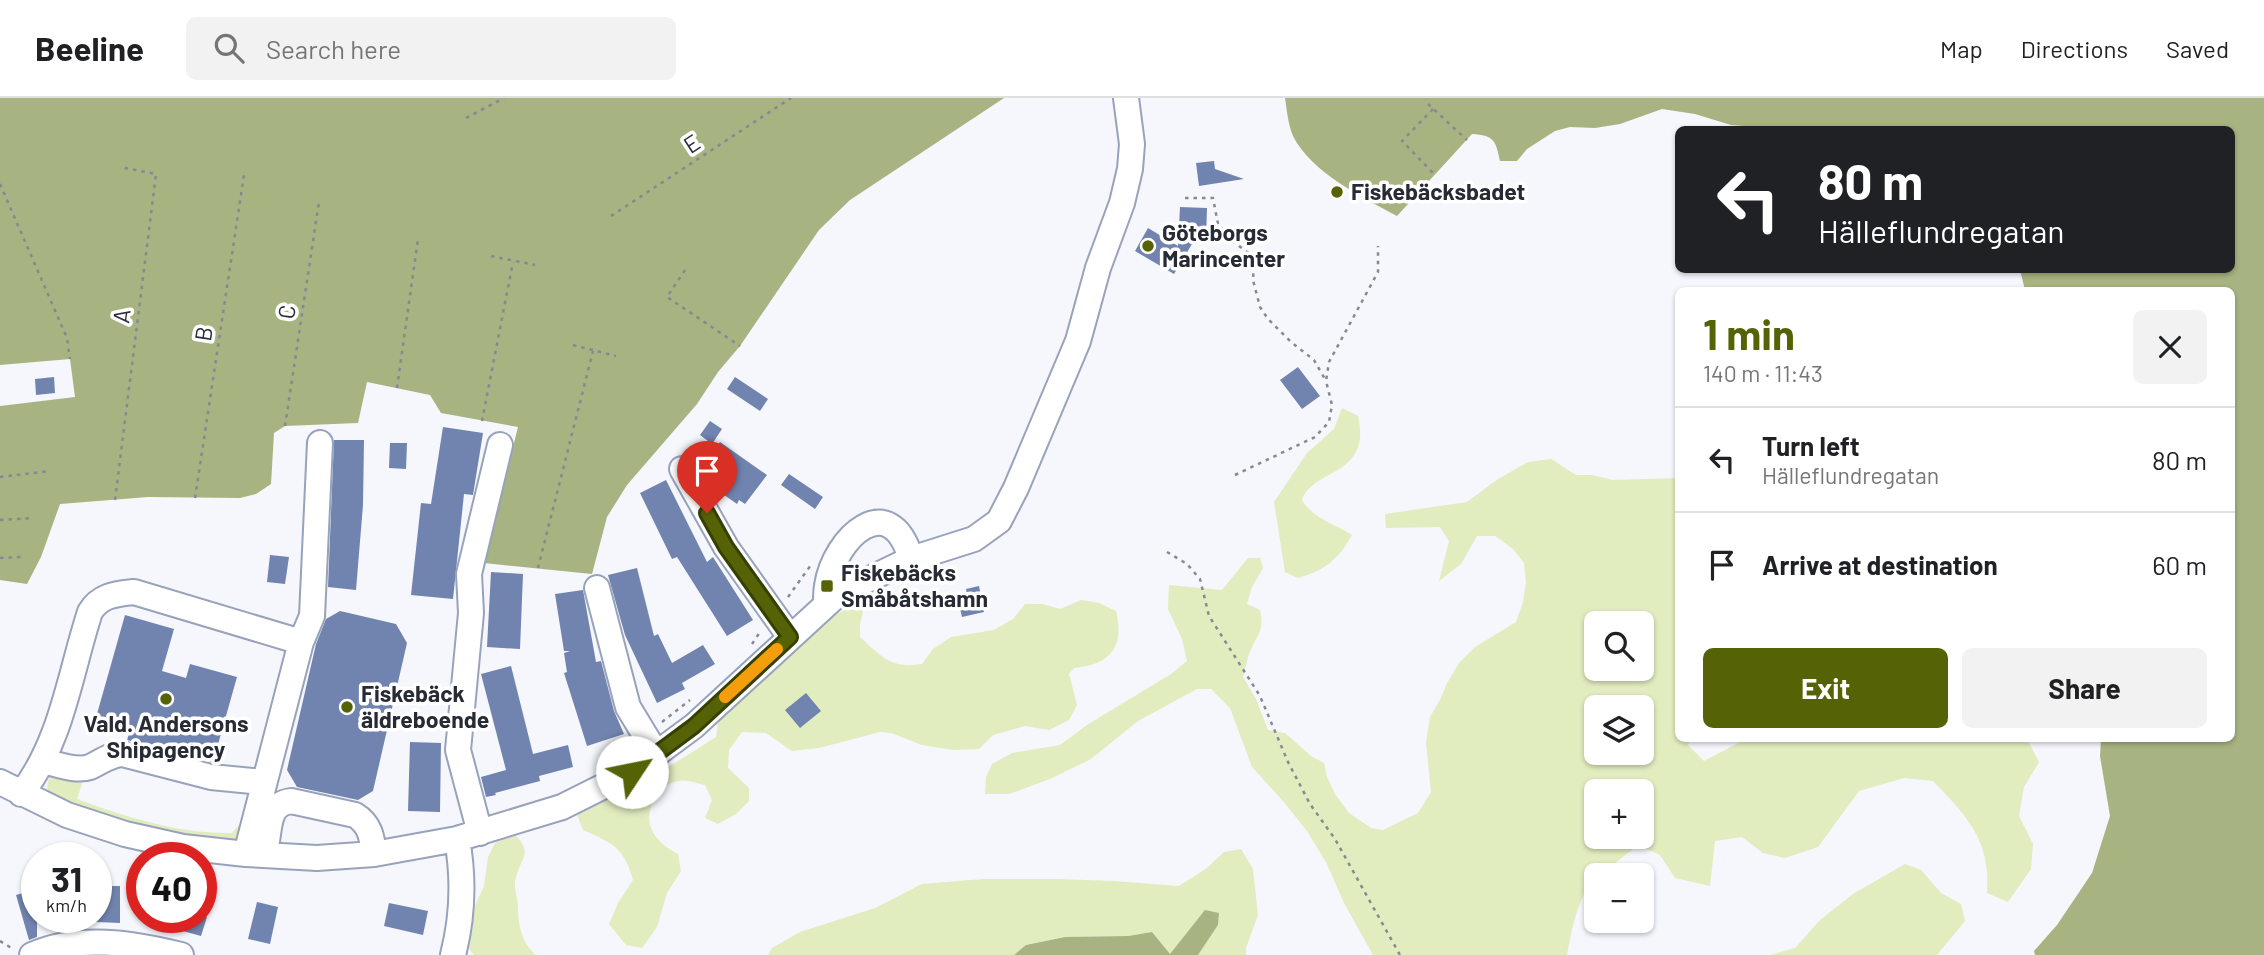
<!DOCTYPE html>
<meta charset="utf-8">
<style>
body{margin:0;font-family:Barlow,sans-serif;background:#f2f2f2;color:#202124;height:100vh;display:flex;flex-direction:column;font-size:26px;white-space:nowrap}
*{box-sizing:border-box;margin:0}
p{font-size:23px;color:#757577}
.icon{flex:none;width:38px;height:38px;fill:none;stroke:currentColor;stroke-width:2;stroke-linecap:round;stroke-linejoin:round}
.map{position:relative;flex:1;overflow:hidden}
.side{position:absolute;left:1675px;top:189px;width:560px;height:455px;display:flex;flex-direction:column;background:#fff;border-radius:10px;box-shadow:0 2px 5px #0004}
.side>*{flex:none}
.banner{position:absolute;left:1675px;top:28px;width:560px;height:147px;border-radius:10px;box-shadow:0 2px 5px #0004;background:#202124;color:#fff;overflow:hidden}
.controls{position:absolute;left:1584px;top:513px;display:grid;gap:14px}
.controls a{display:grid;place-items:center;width:70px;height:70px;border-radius:10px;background:#fff;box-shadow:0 2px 5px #0004;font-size:35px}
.speed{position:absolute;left:21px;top:744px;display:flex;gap:14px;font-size:35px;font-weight:700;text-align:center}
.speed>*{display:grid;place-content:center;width:91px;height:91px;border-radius:50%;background:#fff;box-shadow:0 2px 5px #0004;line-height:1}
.speed small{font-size:18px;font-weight:400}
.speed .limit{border:10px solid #d22;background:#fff;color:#111}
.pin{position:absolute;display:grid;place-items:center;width:60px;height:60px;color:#fff;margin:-72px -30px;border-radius:50% 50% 50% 0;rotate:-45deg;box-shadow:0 0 7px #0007}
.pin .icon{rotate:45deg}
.me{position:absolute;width:77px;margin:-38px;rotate:56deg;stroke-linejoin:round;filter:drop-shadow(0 0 5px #0008)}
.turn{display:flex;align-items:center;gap:24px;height:147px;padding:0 28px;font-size:32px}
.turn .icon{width:91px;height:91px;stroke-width:2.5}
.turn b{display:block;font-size:49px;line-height:60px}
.round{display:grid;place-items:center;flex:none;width:74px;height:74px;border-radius:10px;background:#f2f2f2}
.overview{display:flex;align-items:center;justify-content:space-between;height:119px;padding:0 28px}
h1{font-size:42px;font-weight:700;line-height:52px;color:#556306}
.primary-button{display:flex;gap:14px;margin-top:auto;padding:14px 28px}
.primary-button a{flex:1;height:80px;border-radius:10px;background:#556306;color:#fff;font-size:28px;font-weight:700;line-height:80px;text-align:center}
.primary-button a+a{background:#f2f2f2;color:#202124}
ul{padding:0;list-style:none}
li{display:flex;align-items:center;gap:21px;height:105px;padding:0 28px;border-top:2px solid #e0e0e0}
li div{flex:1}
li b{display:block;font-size:26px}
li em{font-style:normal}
header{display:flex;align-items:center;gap:42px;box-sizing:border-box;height:98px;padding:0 35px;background:#fff;border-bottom:2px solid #e0e0e0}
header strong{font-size:33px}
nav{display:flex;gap:38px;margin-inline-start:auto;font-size:24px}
.search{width:490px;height:63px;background:#f2f2f2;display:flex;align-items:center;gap:18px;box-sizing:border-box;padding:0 24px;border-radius:10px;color:#757577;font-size:26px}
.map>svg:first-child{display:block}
.green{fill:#e1ecbf;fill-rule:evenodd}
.water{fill:#a7b381}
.building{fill:#7183af}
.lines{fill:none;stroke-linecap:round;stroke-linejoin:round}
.minor-casing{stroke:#97a2bb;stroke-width:28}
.path{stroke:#868991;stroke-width:2.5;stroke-dasharray:3.5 5;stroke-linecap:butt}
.minor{stroke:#fff;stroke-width:24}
.route-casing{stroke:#374004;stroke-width:18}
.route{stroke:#556306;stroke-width:12}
.slow{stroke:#f59e0b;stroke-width:12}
.poi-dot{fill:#556306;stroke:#fff;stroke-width:2.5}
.labels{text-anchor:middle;stroke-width:7;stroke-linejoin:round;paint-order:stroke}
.street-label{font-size:23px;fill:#272b35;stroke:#fff}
.poi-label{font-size:23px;font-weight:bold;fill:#272b35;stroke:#fff;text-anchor:start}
</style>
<header>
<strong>Beeline</strong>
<div class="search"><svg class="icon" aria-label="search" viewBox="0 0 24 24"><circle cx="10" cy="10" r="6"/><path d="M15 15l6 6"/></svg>Search here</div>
<nav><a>Map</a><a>Directions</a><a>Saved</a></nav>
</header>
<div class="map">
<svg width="2264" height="857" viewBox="0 0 2264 857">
<rect width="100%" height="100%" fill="#f5f7fc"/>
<path class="green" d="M 1342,310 L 1358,318 C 1372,379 1314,369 1302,402 C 1314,422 1334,425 1352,437 C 1338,462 1325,472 1298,480 L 1285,474 L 1274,404 L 1307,355 L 1334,331 Z
M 1551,361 L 1576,377 L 1592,377 L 1613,382 L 1678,380 L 1678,640 L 1691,641 L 1688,647 L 1704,663 L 1746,641 L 2027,641 L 2039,664 L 2024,689 L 2019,718 L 2033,746 L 2031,771 L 2008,804 L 1987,795 C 1987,786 1988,776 1986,767 C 1982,732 1956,707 1933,683 L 1904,680 L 1859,693 L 1818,749 L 1785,760 L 1763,755 L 1742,739 L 1715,743 L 1710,788 L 1675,780 L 1660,757 L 1638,747 L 1600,777 L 1596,777 L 1596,780 C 1577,798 1572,832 1567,857 L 1373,857 L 1344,805 L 1327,766 L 1307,733 L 1283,703 L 1252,669 L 1230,610 L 1211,591 L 1197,591 L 1138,623 L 1091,661 L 1050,681 L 1009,696 L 985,696 L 986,679 L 992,666 L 1012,655 L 1060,647 L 1087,627 L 1171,576 L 1187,563 L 1182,541 L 1168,511 L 1169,487 L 1222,492 L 1248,460 L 1260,460 L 1263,470 L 1252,489 L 1247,506 L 1260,512 C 1265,533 1256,538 1249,556 C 1247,563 1245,572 1243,579 L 1256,601 L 1268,632 L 1285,635 L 1311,658 L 1324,665 L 1327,679 L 1335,696 L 1349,715 L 1371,730 L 1383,732 L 1418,715 L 1431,694 L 1426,644 L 1430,619 L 1441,600 L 1446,587 L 1459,565 L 1475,549 L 1516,524 L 1523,504 L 1526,485 L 1524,465 L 1513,451 L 1495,438 L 1477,438 L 1461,466 L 1439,483 L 1449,443 L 1440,429 L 1386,430 L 1385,416 L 1467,404 L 1498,381 L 1528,364 ZM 1642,525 L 1642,570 L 1596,570 L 1596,525 ZM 1642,609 L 1642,654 L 1596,654 L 1596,609 ZM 1642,693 L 1642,738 L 1596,738 L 1596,693 Z
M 1081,502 L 1099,505 L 1116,513 C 1125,549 1110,567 1074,570 L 1069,576 L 1077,607 L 1069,622 L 1049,632 L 1025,628 L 993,637 L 979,651 L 953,652 L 922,647 L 891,635 L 880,634 L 819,650 L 792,653 L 766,635 L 742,634 L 729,652 L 728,670 L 749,690 L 749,703 L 736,716 L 718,726 L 705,720 L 712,702 L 705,687 C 696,685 686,681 678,683 C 659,686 644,712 651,730 C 656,743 667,750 678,756 L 681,773 L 667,795 L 657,829 L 642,850 L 626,847 L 609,826 L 618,805 L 633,782 C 624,749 612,745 583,732 L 576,714 L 675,665 L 716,639 L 718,625 L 728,608 C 755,585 827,512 858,507 L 863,514 L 860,527 L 860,539 C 882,559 891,571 922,566 L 933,551 L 951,539 L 994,532 L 1013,521 L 1025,506 L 1042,506 L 1060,511 Z
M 52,676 L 77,677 L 83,683 L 77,701 C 126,719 179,736 232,735 L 239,727 L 245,726 L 240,741 L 231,746 L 105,721 L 49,697 C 46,688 47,683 52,676 Z
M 514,736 C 534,755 521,759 516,779 C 513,789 517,797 518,807 C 518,826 521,844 536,857 L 474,857 L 468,849 L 472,814 L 484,788 L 488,759 L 495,745 Z
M 1241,751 L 1253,771 L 1258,817 L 1246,850 L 1246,857 L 1198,857 L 1218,827 L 1219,815 L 1170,856 L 1152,834 L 1128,838 L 1065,839 L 1026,847 L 1014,857 L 768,857 L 772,850 L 800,834 L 875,810 L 922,786 L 983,781 L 1058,781 L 1114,783 L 1179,788 L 1207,770 L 1224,754 Z
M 1905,766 L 1921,772 L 1941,795 L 1961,806 L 1965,823 L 1937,857 L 1770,857 L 1795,850 L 1820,822 L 1853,796 Z"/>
<path class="water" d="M 0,0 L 1004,0 L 850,102 L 819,132 L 740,248 L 718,274 L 697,306 L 627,387 L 607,419 L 592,476 L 484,465 L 518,329 L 441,315 L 430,297 L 367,284 L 358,325 L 285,328 L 274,335 L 271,386 L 256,396 L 240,400 L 148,399 L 60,406 L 41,459 L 27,486 L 0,482 L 0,308 L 75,299 L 70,261 L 0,267 Z
M 1285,0 L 2264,0 L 2264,857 L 2035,857 L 2034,853 L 2057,827 L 2092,775 L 2110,718 L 2100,658 L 2101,641 L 2231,640 L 2231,192 L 2025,192 L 2020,172 L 2231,172 L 2231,32 L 1793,32 L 1731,27 L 1695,16 L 1662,11 L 1620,26 L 1595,30 L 1570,29 L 1555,33 L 1527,51 L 1517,63 L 1500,63 C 1496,43 1494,37 1472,36 L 1397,118 C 1363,100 1311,74 1293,38 C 1288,26 1287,13 1285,0 Z
M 1205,812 L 1219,815 L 1218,827 L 1198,857 L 1014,857 L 1026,847 L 1065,839 L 1128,838 L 1152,834 L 1170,856 Z"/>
<path class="building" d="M 1214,63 L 1215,71 L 1244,81 L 1199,88 L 1196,65 Z
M 1180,109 L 1207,110 L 1206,141 L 1195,141 L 1174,176 L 1135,153 L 1148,130 L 1178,148 Z
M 1298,269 L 1320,298 L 1302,311 L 1280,282 Z
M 54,279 L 55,295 L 36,297 L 35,281 Z
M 735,279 L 768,301 L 760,313 L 727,291 Z
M 710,323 L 722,331 L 712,346 L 700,337 Z
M 443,329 L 483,335 L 473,397 L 464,396 L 453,501 L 411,497 L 421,405 L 431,406 Z
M 334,342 L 364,342 L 363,407 L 356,492 L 328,489 Z
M 720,344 L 767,377 L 745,406 L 739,402 L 737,406 L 707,385 L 700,372 Z
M 390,345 L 407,345 L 406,371 L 389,370 Z
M 789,376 L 823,399 L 815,411 L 781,387 Z
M 666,382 L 707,464 L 713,459 L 753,522 L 727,538 L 677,459 L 672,461 L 640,395 Z
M 270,457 L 289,459 L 285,486 L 267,484 Z
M 637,470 L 654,538 L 658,536 L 672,565 L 703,547 L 715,566 L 682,585 L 685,591 L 657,605 L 625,537 L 608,477 Z
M 491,474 L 523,476 L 520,551 L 487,549 Z
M 979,488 L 984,514 L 962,519 L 957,498 L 967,496 L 966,491 Z
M 583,492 L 596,564 L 601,563 L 614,613 L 624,636 L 587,648 L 564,575 L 567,574 L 564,555 L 570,553 L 564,553 L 555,496 Z
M 340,513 L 396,526 L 407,545 L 373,693 L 358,702 L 297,689 L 287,672 L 316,546 L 326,521 Z
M 125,517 L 174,531 L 162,573 L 186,580 L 190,566 L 237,579 L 213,664 L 127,642 L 130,633 L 95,623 Z
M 511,568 L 533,656 L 568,647 L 573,669 L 539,678 L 540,683 L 495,695 L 496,697 L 486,699 L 481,679 L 506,672 L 481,576 Z
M 806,595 L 821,613 L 800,630 L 785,612 Z
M 410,644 L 441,645 L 440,714 L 408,713 Z
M 96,788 L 120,788 L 120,825 L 96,824 Z
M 37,791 L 37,839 L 29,842 L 16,797 Z
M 257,804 L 278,809 L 270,846 L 248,841 Z
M 389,805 L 428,813 L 423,837 L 384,828 Z
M 175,819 L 207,819 L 201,838 L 172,830 Z"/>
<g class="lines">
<defs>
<path id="minor" d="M 682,371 L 726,449 L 790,539
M 597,490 L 628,609 L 657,657
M 826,505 C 826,500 826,493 827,488 C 834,440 890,388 911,461
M 43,663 C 57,666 76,674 90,669 C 101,664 109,657 122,656 L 211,679 L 263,684
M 0,684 L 67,717 L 125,736 L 183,749 L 246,756 L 317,760 L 374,756 L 457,741 L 562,709 L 632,674 L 694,628 L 838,496 L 911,461 L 974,441 L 999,423 L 1016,390 L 1078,243 L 1098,170 L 1122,105 L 1130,71 L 1132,46 L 1126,0
M 21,696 C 62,644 70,575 90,514 C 100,497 116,496 134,494 L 301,544
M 480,735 L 458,652 L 471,515 L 469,476 L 500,347
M 267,743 C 270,725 269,706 291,703 L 355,717 C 370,726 372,739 374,756
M 246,756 L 301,544 L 312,518 L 320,345
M 32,857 C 78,836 134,845 181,857
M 453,857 C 463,818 464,780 457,741"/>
</defs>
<use href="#minor" class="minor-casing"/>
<path class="path" d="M 1428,6 L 1467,42
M 1433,11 L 1402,43 L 1435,77
M 466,20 L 504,0
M 0,86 L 67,240 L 70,261
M 1185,100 L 1213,100 L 1218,126 L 1231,142 L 1250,156 L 1254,164 L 1253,182 L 1260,209 L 1268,221 L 1291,244 L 1314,262 L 1326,283
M 611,118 L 791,0
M 491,158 L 535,167
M 685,172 L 667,199 L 740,248
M 573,247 L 616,258
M 397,290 L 418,141
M 482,323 L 513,164
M 285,328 L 319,104
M 1235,377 L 1315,339 L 1329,324 L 1332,307 L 1326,283 L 1329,264 L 1378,174 L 1378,148
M 0,379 L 50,373
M 195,400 L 244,77
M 115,402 L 156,76 L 120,69
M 0,422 L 34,420
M 1167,454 L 1187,466 L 1200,481 L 1209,518 L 1260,598 L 1288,664 L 1310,706 L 1335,741 L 1400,857
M 0,460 L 23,459
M 538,470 L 593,253
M 788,499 L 811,467
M 752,546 L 760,534
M 662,624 L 690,602
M 0,843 L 13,851"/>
<use href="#minor" class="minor"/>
</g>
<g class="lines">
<defs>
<path id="route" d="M 632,674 L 694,628 L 790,539 L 726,449 L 707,415"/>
</defs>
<use href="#route" class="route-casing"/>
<use href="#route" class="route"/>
<path class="slow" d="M 725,599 L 777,551"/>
</g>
<g class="poi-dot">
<circle cx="1337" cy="94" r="7"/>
<circle cx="1148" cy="148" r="7"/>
<rect x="820" y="481" width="14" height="14" rx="3.5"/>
<circle cx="166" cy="601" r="7"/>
<circle cx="347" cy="609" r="7"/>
</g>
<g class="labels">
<g class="street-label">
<text transform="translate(692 46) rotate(-33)" y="8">E</text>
<text transform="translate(287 214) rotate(-82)" y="8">C</text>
<text transform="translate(122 218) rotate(-83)" y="8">A</text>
<text transform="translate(204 236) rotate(-81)" y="8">B</text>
</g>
<g class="poi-label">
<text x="1351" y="102">Fiskebäcksbadet</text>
<text x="1162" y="143">Göteborgs<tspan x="1162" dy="26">Marincenter</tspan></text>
<text x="841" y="483">Fiskebäcks<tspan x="841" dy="26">Småbåtshamn</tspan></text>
<text x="361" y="604">Fiskebäck<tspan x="361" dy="26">äldreboende</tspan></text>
<text x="166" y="634" text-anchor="middle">Vald. Andersons<tspan x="166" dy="26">Shipagency</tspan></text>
</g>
</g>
</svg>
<div class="controls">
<a><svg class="icon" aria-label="search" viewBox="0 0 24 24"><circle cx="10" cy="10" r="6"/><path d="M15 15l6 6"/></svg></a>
<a><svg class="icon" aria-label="layers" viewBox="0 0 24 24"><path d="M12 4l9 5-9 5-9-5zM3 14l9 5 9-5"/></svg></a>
<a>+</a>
<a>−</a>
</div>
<div class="speed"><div>31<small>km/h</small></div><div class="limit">40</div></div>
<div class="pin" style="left:707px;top:415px;background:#d93025"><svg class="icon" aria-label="arrive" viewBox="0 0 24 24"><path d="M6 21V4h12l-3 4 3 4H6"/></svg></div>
<svg class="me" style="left:632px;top:674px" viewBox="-20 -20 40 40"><circle r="19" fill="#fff"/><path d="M0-13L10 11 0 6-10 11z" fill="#556306"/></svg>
<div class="banner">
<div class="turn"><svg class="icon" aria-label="left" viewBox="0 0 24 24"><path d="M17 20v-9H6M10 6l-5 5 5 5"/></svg><div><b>80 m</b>Hälleflundregatan</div></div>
</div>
<section class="side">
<div class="overview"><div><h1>1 min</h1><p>140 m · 11:43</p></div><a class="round"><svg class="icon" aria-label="close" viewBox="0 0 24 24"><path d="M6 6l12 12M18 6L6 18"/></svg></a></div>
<ul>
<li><svg class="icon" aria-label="left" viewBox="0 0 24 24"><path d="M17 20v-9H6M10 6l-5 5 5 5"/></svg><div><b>Turn left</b><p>Hälleflundregatan</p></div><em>80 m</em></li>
<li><svg class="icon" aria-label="arrive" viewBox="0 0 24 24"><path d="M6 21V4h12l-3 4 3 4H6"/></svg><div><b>Arrive at destination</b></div><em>60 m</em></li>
</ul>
<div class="primary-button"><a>Exit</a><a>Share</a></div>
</section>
</div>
